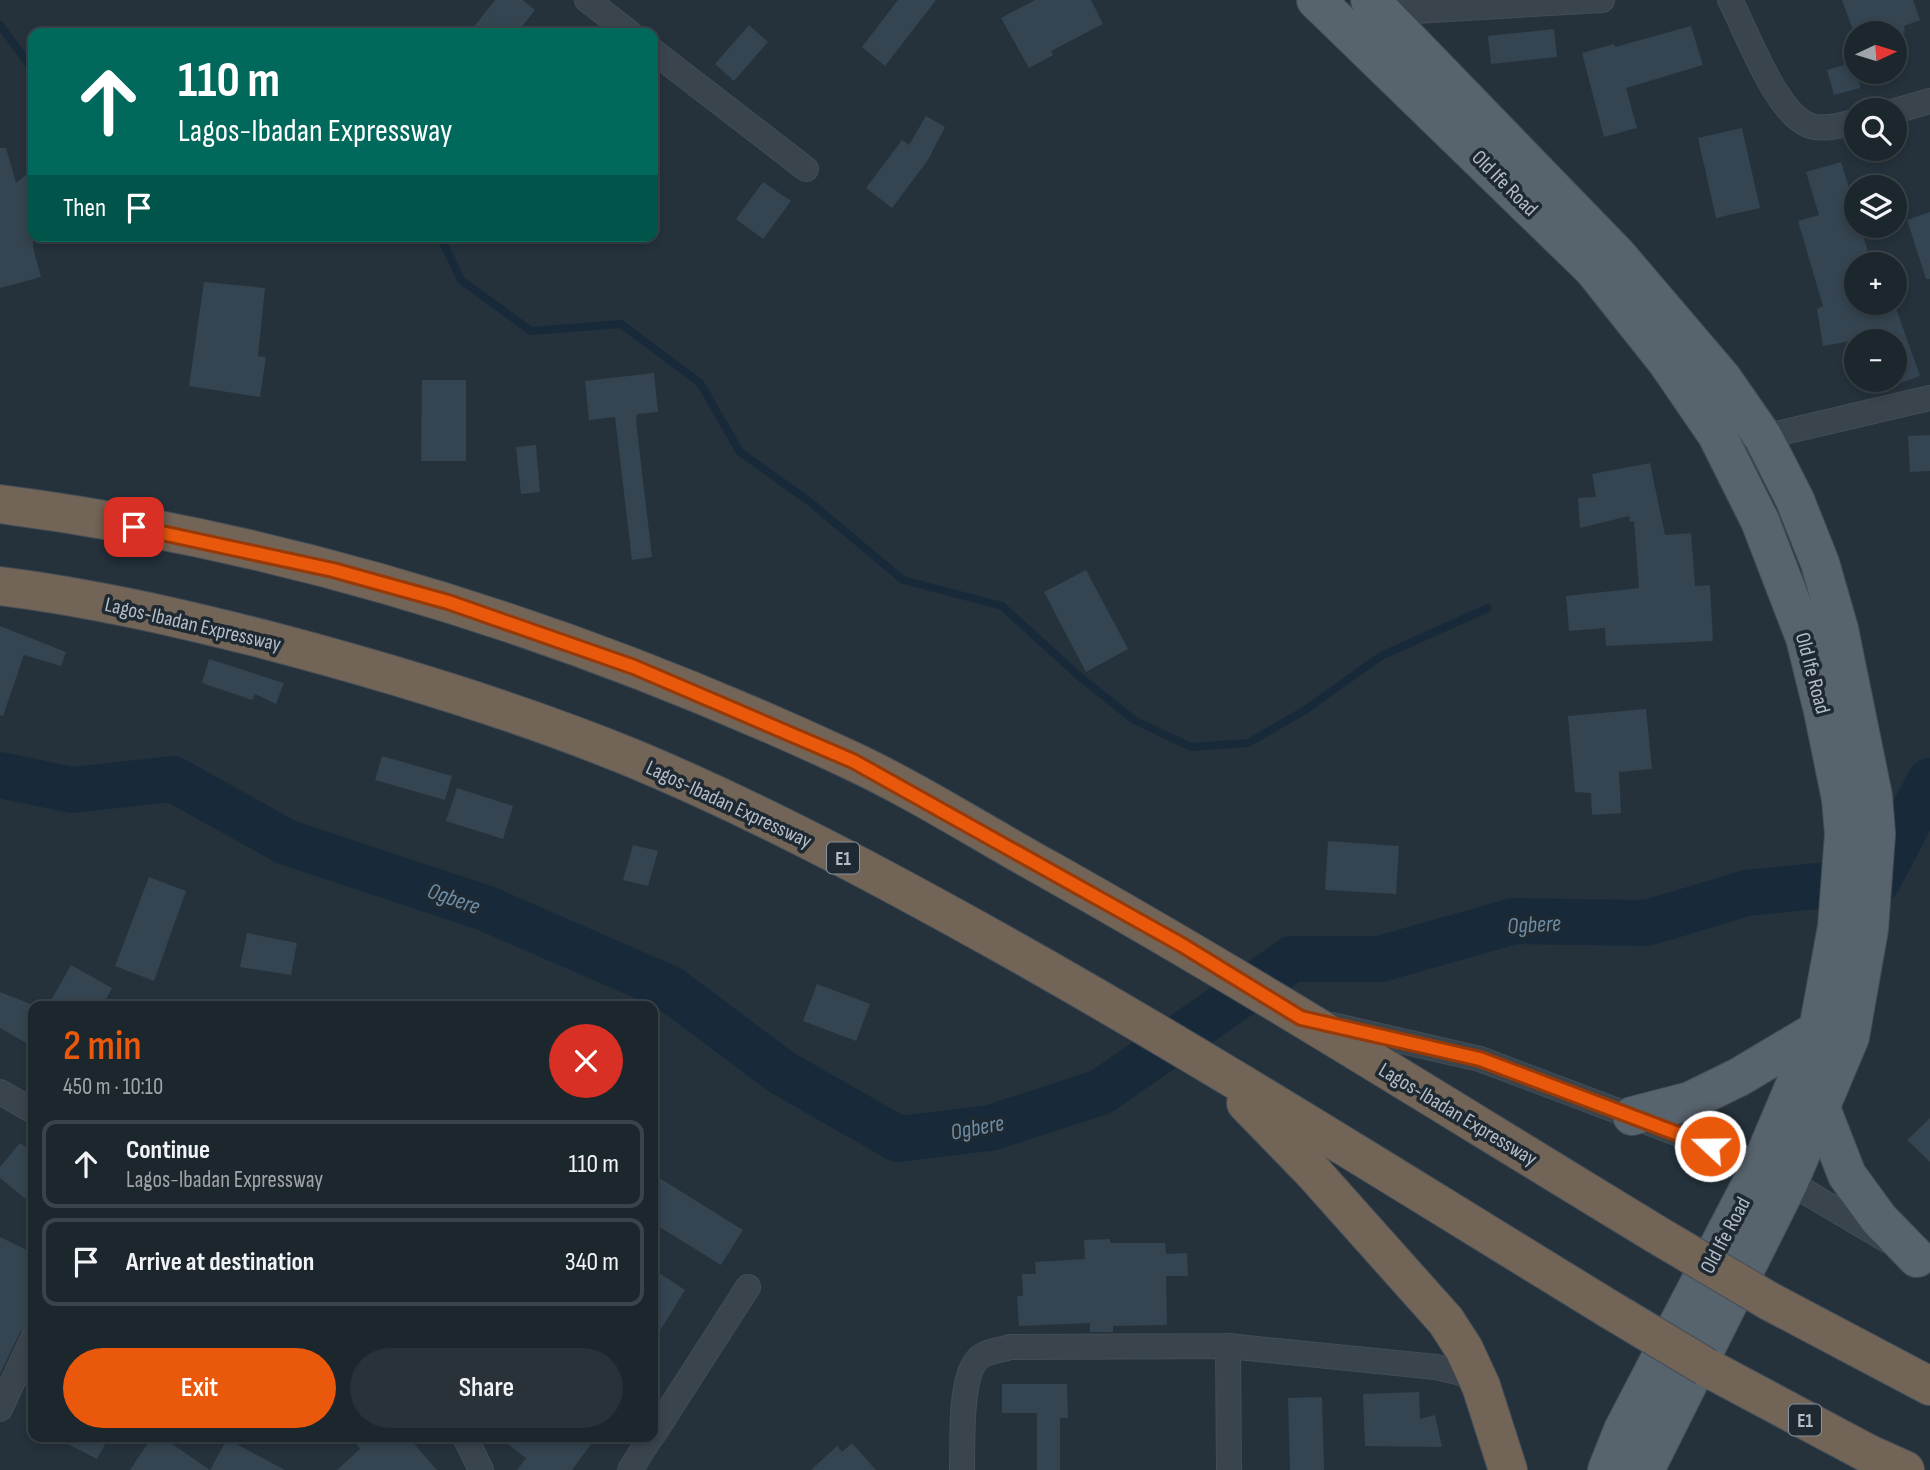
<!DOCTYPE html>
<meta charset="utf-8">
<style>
body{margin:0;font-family:"Sofia Sans Condensed",sans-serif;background:#293239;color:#f1f3f6;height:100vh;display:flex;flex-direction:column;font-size:26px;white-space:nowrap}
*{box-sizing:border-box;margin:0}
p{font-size:23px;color:#a0a5aa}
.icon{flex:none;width:38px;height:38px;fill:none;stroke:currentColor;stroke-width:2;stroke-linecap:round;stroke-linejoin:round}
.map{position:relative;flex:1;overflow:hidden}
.side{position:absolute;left:28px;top:1001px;width:630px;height:441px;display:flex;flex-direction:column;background:#1c262d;border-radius:14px;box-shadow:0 4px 10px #0003,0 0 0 2px #3a4349}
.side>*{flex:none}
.top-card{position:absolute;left:28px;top:28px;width:630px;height:214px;border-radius:14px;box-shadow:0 4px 10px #0003,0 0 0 2px #3a4349;background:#00695c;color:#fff;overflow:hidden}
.needle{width:46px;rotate:86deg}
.buttons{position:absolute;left:1844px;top:21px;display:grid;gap:14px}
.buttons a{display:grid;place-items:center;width:63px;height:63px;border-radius:50%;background:#1c262d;box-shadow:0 4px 10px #0003,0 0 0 2px #3a4349;font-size:35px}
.pin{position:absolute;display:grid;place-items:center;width:60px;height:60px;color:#fff;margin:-30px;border-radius:14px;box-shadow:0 4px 10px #0006}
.me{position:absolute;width:77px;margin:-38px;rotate:291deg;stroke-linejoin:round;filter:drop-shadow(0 0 5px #0008)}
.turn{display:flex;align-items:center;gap:24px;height:147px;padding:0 35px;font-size:32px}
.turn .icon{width:91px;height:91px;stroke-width:2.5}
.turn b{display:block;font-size:49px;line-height:60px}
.then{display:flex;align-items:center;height:66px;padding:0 35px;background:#0003;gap:14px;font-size:26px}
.round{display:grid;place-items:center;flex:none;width:74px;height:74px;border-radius:37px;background:#293239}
.summary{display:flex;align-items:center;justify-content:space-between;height:119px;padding:0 35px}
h1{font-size:42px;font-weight:600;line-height:52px;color:#ea580c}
.button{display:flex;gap:14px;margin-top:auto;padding:14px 35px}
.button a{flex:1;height:80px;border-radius:42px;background:#ea580c;color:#fff;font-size:28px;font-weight:600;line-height:80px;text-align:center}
.button a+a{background:#293239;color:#f1f3f6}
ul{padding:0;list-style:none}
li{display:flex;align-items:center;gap:21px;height:88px;margin:0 14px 10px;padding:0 21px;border:4px solid #3a4349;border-radius:14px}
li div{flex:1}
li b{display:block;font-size:26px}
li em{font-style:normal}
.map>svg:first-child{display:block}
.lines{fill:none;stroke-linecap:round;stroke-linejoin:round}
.stream{stroke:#182a3a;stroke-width:8}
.river{stroke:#182a3a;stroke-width:46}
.building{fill:#344450}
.minor-casing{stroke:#424d56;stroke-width:26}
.primary-casing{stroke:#424d56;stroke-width:40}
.motorway-casing{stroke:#444e58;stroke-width:40}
.minor{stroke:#39444d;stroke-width:24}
.primary{stroke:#57636d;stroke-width:38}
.motorway{stroke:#726456;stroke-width:38}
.motorway-bridge-casing{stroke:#444e58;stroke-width:40;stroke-linecap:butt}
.motorway-bridge{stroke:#726456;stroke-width:38}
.route-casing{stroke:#983908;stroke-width:18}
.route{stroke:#ea580c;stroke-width:12}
.labels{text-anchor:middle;stroke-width:7;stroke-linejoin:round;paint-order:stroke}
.shield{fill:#1e2932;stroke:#87919b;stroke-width:2}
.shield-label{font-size:19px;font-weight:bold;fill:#b4bec8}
.street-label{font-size:21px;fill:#b4bec8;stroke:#1e2932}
.water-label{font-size:23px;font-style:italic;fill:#6f8da5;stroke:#1e2932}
</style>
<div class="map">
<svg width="1930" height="1470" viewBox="0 0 1930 1470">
<rect width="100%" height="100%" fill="#25323c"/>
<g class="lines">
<path class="stream" d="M 0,25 L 33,70
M 440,236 L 461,280 L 531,331 L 621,324 L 700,383 L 740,452 L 810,502 L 903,580 L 1002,606 L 1080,677 L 1134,720 L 1191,747 L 1248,743 L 1305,710 L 1381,656 L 1488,608"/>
<path class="river" d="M 0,775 L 72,790 L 173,779 L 286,842 L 485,908 L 669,988 L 781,1072 L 898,1139 L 990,1128 L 1101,1092 L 1292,959 L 1380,959 L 1514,921 L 1647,923 L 1747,893 L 1878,880 L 1930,781"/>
</g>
<path class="building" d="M 495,0 L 523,0 L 535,10 L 517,33 L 469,33 Z
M 898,0 L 936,0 L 885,66 L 862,47 Z
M 1035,0 L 1091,0 L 1103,24 L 1051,51 L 1053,55 L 1029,68 L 1001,18 Z
M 1842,0 L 1913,0 L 1920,20 L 1904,26 L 1905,33 L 1854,33 Z
M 749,25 L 768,42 L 734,81 L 715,64 Z
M 1691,26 L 1703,65 L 1626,88 L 1637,128 L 1604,137 L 1582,53 L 1614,44 L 1615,47 Z
M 1554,29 L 1557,57 L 1491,64 L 1488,36 Z
M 1857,61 L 1860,88 L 1834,95 L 1827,70 Z
M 926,116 L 945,127 L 928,160 L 892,208 L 866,188 L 902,140 L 909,145 Z
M 1742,128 L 1760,208 L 1716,218 L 1698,138 Z
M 0,148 L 6,148 L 16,183 L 33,169 L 33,247 L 41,277 L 0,288 Z
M 1841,162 L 1857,214 L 1857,226 L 1860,226 L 1872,264 L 1857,264 L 1857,303 L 1894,303 L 1920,376 L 1895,385 L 1895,341 L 1869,341 L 1868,338 L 1823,346 L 1817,309 L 1823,306 L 1798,221 L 1819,215 L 1806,172 Z
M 763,182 L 791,201 L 763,239 L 736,219 Z
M 1930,212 L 1930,279 L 1926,279 L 1907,220 Z
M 204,282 L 265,288 L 258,356 L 266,357 L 260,397 L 189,386 Z
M 654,373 L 658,412 L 637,414 L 636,421 L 652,557 L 632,560 L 615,417 L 589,420 L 585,381 Z
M 422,380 L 466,380 L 466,461 L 421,461 Z
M 1930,435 L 1930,471 L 1910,472 L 1908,436 Z
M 536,445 L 540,492 L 521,494 L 516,447 Z
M 1650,463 L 1665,535 L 1691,533 L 1695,586 L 1710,585 L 1713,641 L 1606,646 L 1605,628 L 1569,631 L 1566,596 L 1639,588 L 1634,521 L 1630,522 L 1629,516 L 1580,528 L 1578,498 L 1596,497 L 1592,474 Z
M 1086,570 L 1128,649 L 1086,672 L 1044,592 Z
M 0,626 L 66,652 L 61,666 L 24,655 L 3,716 L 0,715 Z
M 209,659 L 284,683 L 276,704 L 255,694 L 252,700 L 202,683 Z
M 1646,709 L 1652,769 L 1619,772 L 1621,813 L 1592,815 L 1591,793 L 1575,792 L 1568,716 Z
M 382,756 L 452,776 L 445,800 L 375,780 Z
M 457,788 L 513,806 L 503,839 L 446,821 Z
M 1328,841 L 1399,846 L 1396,894 L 1325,890 Z
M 633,845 L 658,851 L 648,886 L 623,880 Z
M 149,877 L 186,891 L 154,981 L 115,966 Z
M 247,933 L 297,943 L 291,975 L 240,967 Z
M 71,965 L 112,988 L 102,1006 L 48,1006 Z
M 817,984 L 870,1004 L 856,1041 L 803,1021 Z
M 0,992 L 33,1005 L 33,1047 L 0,1028 Z
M 1930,1118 L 1930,1162 L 1907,1140 Z
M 20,1143 L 33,1152 L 33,1205 L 0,1178 L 0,1167 Z
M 653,1174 L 743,1230 L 721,1265 L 653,1223 Z
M 0,1237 L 33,1253 L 33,1321 L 20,1332 L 0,1374 Z
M 1110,1239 L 1110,1243 L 1165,1243 L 1166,1254 L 1187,1253 L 1188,1276 L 1166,1276 L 1167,1325 L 1113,1326 L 1113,1332 L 1090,1332 L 1090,1323 L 1019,1326 L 1017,1296 L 1023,1296 L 1022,1274 L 1036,1274 L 1035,1262 L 1085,1259 L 1084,1240 Z
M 653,1269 L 685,1290 L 653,1342 Z
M 1002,1384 L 1067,1384 L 1068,1418 L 1060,1418 L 1060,1470 L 1037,1470 L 1037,1413 L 1002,1413 Z
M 1419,1392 L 1420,1419 L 1435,1415 L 1442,1447 L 1365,1446 L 1363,1394 Z
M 1322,1397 L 1324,1470 L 1290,1470 L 1288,1398 Z
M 54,1437 L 109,1437 L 97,1459 Z
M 152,1437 L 162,1437 L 210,1470 L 130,1470 Z
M 351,1437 L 408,1437 L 437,1470 L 337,1470 L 360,1449 Z
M 499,1437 L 596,1437 L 572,1470 L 517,1470 L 526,1458 Z
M 227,1439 L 285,1470 L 210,1470 Z
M 852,1443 L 876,1470 L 811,1470 L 837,1446 L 842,1452 Z"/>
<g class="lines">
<defs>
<path id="minor" d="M 587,0 L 630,33
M 1730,0 C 1747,32 1775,111 1808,125 C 1823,131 1842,125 1857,121
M 1381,13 L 1602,0
M 653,51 L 806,169
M 1895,111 L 1930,101
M 1763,437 L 1930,398
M 1332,1025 L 1480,1059 L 1761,1165
M 0,1092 L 33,1111
M 1789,1182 L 1887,1240
M 1228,1346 L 1229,1470
M 0,1409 L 33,1338
M 653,1435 L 748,1287
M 465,1437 L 481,1470
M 630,1470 L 651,1437
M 962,1470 C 963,1443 958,1368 983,1355 C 990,1351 1002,1350 1010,1347 L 1228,1346 L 1436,1367 L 1462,1373 L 1480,1386"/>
<path id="primary" d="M 1316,0 L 1593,269 L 1667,362 L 1717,435 L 1760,521 L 1805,638 L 1823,711 L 1841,799 L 1844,834 L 1837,927 L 1818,1030 L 1761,1165 L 1623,1430 L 1607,1470
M 1370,0 L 1618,256 L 1722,378 L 1763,437 L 1795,500 L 1820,563 L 1839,629 L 1873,796 L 1876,834 L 1869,929 L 1850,1037 L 1789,1182 L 1645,1470
M 1821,1108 L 1847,1175 L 1879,1219 L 1917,1258
M 1632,1116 L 1690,1101 L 1739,1077 L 1818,1030"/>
<path id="motorway" d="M 0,504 C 294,542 580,634 848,759 C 917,791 982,833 1049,870 C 1254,985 1453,1111 1654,1233
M 0,586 C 89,597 176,617 263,639 C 389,672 516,710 637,760 C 763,813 884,878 1004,945 C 1209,1060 1408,1186 1609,1309
M 1246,1103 L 1313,1172 L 1446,1321 L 1464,1349 L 1481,1386 L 1508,1470
M 1769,1301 L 1930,1386
M 1706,1367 L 1867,1453 L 1905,1470"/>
</defs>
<use href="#minor" class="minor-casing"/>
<use href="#primary" class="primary-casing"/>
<use href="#motorway" class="motorway-casing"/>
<use href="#minor" class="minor"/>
<use href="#primary" class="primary"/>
<use href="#motorway" class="motorway"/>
<defs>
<path id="motorway-bridge" d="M 1654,1233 L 1769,1301
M 1609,1309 L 1706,1367"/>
</defs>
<use href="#motorway-bridge" class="motorway-bridge-casing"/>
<use href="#motorway-bridge" class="motorway-bridge"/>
</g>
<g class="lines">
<defs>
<path id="route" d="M 134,527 L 333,570 L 448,602 L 634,667 L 853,761 L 1182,945 L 1301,1018 L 1480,1059 L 1710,1146"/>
</defs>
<use href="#route" class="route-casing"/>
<use href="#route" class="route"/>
</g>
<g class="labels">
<g class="shield">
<rect x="827" y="842.5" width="32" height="31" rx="5"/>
<rect x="1789" y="1404.5" width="32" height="31" rx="5"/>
</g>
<g class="shield-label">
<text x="843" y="865">E1</text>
<text x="1805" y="1427">E1</text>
</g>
<g class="street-label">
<text transform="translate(1505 183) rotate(45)" y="7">Old Ife Road</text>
<text transform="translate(193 624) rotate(13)" y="7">Lagos-Ibadan Expressway</text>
<text transform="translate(1813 673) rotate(75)" y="7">Old Ife Road</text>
<text transform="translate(729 804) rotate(25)" y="7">Lagos-Ibadan Expressway</text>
<text transform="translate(1458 1114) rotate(31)" y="7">Lagos-Ibadan Expressway</text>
<text transform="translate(1725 1235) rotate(-62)" y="7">Old Ife Road</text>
</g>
<g class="water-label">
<text transform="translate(454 898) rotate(19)" y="8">Ogbere</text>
<text transform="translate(1534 924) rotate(-3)" y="8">Ogbere</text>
<text transform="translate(977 1127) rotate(-11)" y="8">Ogbere</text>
</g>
</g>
</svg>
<div class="buttons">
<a><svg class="needle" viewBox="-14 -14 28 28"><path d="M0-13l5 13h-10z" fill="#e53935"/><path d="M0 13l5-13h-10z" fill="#a0a5aa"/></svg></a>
<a><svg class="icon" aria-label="search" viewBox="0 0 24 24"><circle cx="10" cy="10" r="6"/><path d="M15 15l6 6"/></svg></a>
<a><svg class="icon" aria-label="layers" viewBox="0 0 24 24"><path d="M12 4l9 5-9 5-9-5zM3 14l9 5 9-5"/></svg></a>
<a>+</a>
<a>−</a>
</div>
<div class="pin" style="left:134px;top:527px;background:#d93025"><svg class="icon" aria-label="arrive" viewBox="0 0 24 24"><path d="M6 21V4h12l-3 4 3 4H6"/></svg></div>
<svg class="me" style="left:1710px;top:1146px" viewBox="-20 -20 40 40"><circle r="17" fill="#ea580c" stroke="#fff" stroke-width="3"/><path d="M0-11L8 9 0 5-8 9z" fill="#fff"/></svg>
<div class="top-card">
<div class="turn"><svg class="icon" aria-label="ahead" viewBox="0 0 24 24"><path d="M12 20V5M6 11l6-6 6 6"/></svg><div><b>110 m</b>Lagos-Ibadan Expressway</div></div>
<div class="then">Then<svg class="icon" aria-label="arrive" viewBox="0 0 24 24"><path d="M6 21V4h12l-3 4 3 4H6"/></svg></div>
</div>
<section class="side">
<div class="summary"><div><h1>2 min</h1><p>450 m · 10:10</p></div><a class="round" style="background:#d93025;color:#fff"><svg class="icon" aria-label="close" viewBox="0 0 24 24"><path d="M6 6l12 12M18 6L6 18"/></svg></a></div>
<ul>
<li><svg class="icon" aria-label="ahead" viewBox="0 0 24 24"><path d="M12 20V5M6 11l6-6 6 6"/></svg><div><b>Continue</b><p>Lagos-Ibadan Expressway</p></div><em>110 m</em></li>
<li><svg class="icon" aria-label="arrive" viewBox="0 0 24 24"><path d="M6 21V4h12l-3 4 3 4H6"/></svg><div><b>Arrive at destination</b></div><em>340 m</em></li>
</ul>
<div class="button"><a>Exit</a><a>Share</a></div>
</section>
</div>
